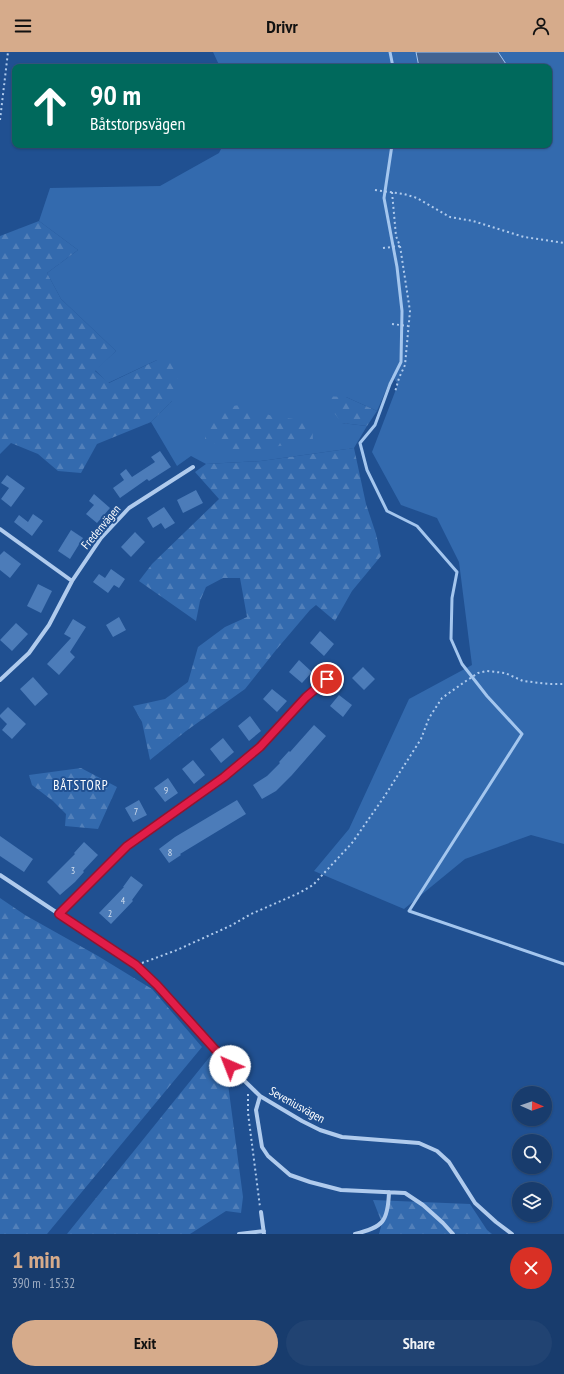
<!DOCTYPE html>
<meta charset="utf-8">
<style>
body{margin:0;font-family:"PT Sans Narrow",sans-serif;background:#214372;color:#f1f3f6;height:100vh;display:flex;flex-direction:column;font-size:15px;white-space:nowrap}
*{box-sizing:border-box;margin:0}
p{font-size:13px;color:#9fadc2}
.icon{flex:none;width:22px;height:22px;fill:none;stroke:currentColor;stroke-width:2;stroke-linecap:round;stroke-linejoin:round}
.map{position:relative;height:1182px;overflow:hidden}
.sheet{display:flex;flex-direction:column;background:#183c6d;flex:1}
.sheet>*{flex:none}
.top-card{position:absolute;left:12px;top:12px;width:540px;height:84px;border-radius:8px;box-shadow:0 1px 3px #0004,0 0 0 1px #365680;background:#00695c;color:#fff;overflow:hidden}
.needle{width:26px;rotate:92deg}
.controls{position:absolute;left:512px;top:1034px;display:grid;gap:8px}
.controls a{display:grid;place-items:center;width:40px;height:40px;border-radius:50%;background:#183c6d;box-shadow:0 1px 3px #0004,0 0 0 1px #365680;font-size:20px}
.pin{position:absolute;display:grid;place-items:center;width:34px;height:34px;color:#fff;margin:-17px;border:2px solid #fff;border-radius:50%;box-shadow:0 1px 4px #0007}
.me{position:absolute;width:44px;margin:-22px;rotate:316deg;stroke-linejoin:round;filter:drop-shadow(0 0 3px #0008)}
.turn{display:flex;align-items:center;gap:14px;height:84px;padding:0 12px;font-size:18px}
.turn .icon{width:52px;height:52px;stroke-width:2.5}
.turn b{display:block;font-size:28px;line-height:34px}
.round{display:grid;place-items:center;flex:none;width:42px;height:42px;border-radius:21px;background:#214372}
.head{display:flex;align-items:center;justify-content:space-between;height:68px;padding:0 12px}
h1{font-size:24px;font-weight:700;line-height:30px;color:#d6ab8b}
.action{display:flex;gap:8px;margin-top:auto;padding:8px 12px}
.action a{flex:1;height:46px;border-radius:24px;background:#d6ab8b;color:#111;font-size:16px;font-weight:700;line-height:46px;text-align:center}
.action a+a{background:#214372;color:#f1f3f6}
header{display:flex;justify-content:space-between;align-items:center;height:52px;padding:0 12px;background:#d6ab8b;color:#111;font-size:18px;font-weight:700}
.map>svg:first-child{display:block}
.green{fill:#336aae}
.forest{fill:url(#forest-firs)}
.water{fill:#416392;stroke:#a4c6ee}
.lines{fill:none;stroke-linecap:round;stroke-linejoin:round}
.stream{stroke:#a4c6ee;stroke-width:3}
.building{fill:#4c7cb9}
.path{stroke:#b0cbed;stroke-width:2;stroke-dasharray:2 3;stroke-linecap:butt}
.street{stroke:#b0cbed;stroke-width:4}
.route-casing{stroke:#92132f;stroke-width:10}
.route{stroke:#e11d48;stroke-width:7}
.labels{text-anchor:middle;stroke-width:4;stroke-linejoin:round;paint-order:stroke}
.number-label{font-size:10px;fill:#d2deee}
.street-label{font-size:12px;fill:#fff;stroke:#205091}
.neighbourhood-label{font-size:13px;letter-spacing:1px;fill:#fff;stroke:#205091}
</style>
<header><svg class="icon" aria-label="menu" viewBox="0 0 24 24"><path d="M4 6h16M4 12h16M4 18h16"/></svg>Drivr<svg class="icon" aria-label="person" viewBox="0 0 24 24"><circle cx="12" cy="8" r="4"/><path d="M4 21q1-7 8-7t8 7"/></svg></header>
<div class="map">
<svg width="564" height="1182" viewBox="0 0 564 1182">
<defs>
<pattern id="forest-firs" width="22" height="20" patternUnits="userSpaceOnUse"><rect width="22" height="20" fill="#336aae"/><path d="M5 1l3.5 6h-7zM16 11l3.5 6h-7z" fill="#5280ba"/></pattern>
</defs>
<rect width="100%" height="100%" fill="#205091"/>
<path class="green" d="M 213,0 L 564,0 L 564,792 L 531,783 L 465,807 L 404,857 L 314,819 L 349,777 L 409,647 L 472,613 L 459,510 L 437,466 L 401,453 L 372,400 L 398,332 L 392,324 L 377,359 L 346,345 L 342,371 L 367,374 L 354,396 L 261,409 L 206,412 L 191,404 L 177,414 L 151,370 L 172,349 L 157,308 L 108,331 L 95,318 L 116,299 L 61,247 L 47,221 L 78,198 L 39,169 L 50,136 L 160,134 L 219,101 L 223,93 L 549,93 L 549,15 L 220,15 Z"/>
<path class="forest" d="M 39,169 L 78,198 L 47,221 L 61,247 L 116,299 L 95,319 L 109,331 L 157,308 L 182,308 L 172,349 L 151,370 L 97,392 L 81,421 L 58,419 L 38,402 L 11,391 L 0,402 L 0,184 Z
M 321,344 L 346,345 L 377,359 L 367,374 L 342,371 Z
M 241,353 L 275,365 L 312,369 L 313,389 L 239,400 L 205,388 L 206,369 L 222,355 Z
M 354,396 L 366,452 L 376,482 L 381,504 L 352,539 L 335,569 L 316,553 L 310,558 L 276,598 L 245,637 L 186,679 L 150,708 L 142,670 L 133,654 L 165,647 L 188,630 L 198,595 L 225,575 L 247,565 L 240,526 L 223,526 L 206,535 L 200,549 L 196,569 L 139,529 L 152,512 L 219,447 L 195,420 L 206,412 L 261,409 Z
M 81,716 L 117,735 L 98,777 L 65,774 L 66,762 L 53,749 L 32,733 L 29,723 Z
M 0,846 L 25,863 L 98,904 L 152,937 L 202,995 L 47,1182 L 0,1182 Z
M 212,1002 L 228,1032 L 243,1145 L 241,1161 L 226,1159 L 190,1182 L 67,1182 Z
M 373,1148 L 470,1152 L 487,1178 L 492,1182 L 379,1182 L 382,1171 Z"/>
<path class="water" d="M 416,0 L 498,0 L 508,15 L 419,15 Z"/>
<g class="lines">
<path class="stream" d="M 390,0 L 393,15
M 392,93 L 384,146 L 397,215 L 402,259 L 401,310 L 390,332 L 375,373 L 360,391 L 367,418 L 387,459 L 417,474 L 457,520 L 452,546 L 451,587 L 462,612 L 487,644 L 522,682 L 409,859 L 564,912"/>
</g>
<path class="building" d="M 160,399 L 171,415 L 149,429 L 147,427 L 120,446 L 113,436 L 124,428 L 120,422 L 126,417 L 132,425 L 155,410 L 151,405 Z
M 7,423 L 25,436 L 11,455 L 1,447 L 9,436 L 1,431 Z
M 196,438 L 203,451 L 183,461 L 177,448 Z
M 94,442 L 110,456 L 97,471 L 86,462 L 94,453 L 89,449 Z
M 164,455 L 175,471 L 165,477 L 161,471 L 153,476 L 147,466 Z
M 33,462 L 43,469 L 32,484 L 14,470 L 19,463 L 28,470 Z
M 71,478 L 83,486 L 70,507 L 58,499 Z
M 135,480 L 145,490 L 131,505 L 121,495 Z
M 4,499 L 21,512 L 10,526 L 0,518 L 0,503 Z
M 111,517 L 125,527 L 119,536 L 114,533 L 108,541 L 93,530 L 99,522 L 105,526 Z
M 38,532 L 52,539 L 41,561 L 27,554 Z
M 119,565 L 126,578 L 113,585 L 106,573 Z
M 73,567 L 86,575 L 70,600 L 75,605 L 59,623 L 47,612 L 71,586 L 64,582 Z
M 16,571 L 28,582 L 12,599 L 0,588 Z
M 320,579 L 334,592 L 324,604 L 310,591 Z
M 299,608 L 312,620 L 302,631 L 289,620 Z
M 363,615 L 375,627 L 364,638 L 352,626 Z
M 33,625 L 48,642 L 35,654 L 20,637 Z
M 272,637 L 287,649 L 277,660 L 263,647 Z
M 339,643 L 352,653 L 343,665 L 330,654 Z
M 8,655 L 26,672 L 12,687 L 2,678 L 7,672 L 0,665 L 0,663 Z
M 250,664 L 261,679 L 249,689 L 238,674 Z
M 314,673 L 326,684 L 292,723 L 276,739 L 262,747 L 253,733 L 267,724 L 280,711 L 279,710 L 289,699 L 290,700 Z
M 223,686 L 234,700 L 221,711 L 210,697 Z
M 193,708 L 205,723 L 194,732 L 182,717 Z
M 168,726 L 178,741 L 165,750 L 154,736 Z
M 139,748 L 147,763 L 133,770 L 125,756 Z
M 237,748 L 246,762 L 180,802 L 181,803 L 169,811 L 159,797 L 175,785 Z
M 0,784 L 33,807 L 24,820 L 0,804 Z
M 84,790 L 98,803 L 83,819 L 84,820 L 75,830 L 60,843 L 47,830 L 75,802 L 74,801 Z
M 131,824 L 143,833 L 132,848 L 133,849 L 111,872 L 99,861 L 124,835 L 123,835 Z"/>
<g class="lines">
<path class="path" d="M 0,68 L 8,0
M 375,138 L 404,142 L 417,146 L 450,165 L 473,169 L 524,185 L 564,191
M 392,140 L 396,184 L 400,194 L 410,259 L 405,313 L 399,326 L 395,340
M 383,196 L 400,194
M 392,272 L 408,274
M 142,911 L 177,898 L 230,874 L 251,862 L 299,841 L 313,833 L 352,791 L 384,745 L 421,687 L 429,666 L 442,646 L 466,629 L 478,621 L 487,619 L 505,621 L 523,629 L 549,632 L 564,632
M 248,1042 L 248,1061 L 260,1155"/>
<path class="street" d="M 0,477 L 72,529
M 0,628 L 29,601 L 49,573 L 72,529 L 101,486 L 129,456 L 193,415
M 0,823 L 136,913 L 157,933 L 220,1005 L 260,1044 L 302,1069 L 320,1078 L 342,1085 L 419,1091 L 437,1099 L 449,1110 L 475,1151 L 496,1170 L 512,1182
M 59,862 L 127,794 L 224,725 L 260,695 L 306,645 L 327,627
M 260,1044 L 256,1058 L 262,1095 L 268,1104 L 290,1123 L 310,1130 L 341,1138 L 405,1141 L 423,1153 L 443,1171 L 453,1182
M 261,1160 L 264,1182
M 239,1182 L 264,1179
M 355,1182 C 383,1175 388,1170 389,1140"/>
</g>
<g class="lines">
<defs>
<path id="route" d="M 230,1014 L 157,933 L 136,913 L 59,862 L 127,794 L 224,725 L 260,695 L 306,645 L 327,627"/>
</defs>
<use href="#route" class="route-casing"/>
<use href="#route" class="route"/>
</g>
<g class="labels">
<g class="number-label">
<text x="166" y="742">9</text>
<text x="136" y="763">7</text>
<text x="170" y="804">8</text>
<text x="73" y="822">3</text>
<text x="123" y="852">4</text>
<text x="110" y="865">2</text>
</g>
<g class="street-label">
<text transform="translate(101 475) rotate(-50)" y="4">Fredenvägen</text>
<text transform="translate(297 1053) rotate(29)" y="4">Seveniusvägen</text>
</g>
<g class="neighbourhood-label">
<text x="81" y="738">BÅTSTORP</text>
</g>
</g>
</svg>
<div class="controls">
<a><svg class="needle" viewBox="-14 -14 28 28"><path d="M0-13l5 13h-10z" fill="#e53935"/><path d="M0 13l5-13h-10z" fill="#9fadc2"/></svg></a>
<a><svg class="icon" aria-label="search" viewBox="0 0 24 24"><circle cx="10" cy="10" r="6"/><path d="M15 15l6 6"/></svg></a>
<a><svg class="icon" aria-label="layers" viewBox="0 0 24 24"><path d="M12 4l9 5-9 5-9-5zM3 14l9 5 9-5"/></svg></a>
</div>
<div class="pin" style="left:327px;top:627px;background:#d93025"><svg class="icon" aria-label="arrive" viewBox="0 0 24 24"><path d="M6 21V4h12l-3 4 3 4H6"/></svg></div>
<svg class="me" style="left:230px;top:1014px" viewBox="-20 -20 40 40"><circle r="19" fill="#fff"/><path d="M0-13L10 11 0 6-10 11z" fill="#e11d48"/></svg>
<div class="top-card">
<div class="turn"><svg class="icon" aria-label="ahead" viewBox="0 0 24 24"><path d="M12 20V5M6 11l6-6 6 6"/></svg><div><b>90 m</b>Båtstorpsvägen</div></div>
</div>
</div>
<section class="sheet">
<div class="head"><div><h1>1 min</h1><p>390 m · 15:32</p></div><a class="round" style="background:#d93025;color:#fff"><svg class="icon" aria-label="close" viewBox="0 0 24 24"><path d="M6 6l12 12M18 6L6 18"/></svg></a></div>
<div class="action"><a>Exit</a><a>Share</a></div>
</section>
